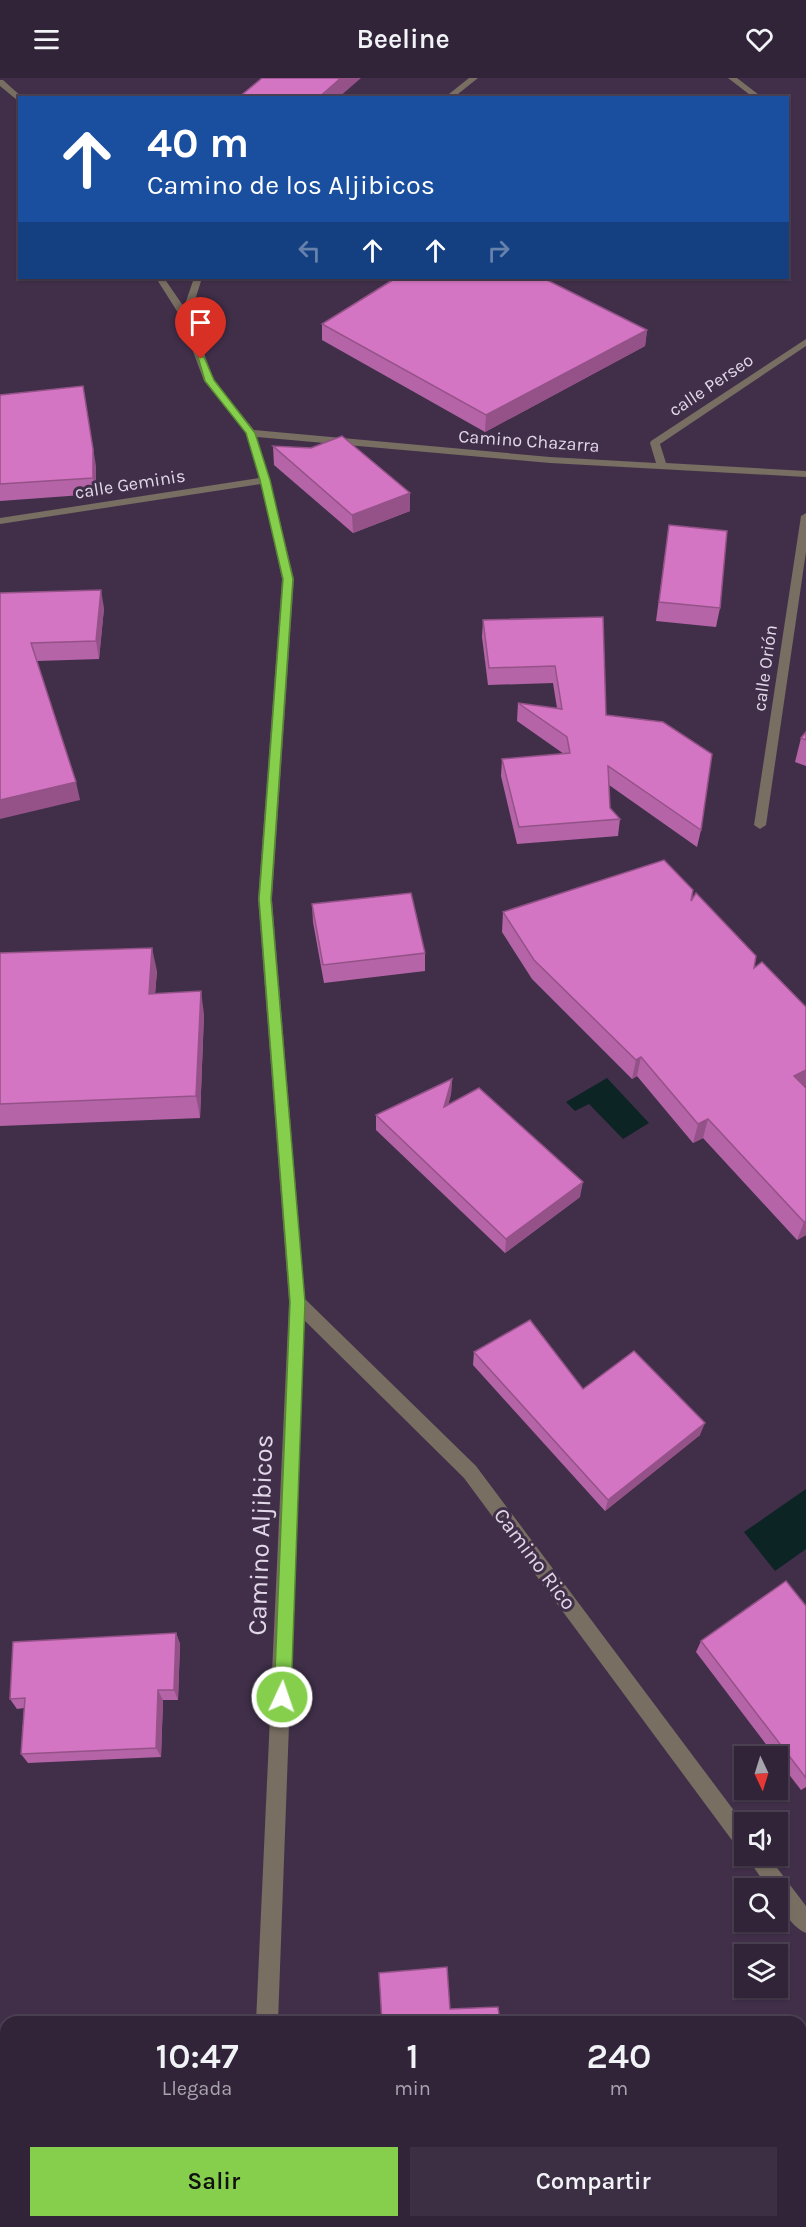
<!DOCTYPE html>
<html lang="es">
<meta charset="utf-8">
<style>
body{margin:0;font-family:Karla,sans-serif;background:#3d2f43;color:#f1f3f6;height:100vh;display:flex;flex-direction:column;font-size:22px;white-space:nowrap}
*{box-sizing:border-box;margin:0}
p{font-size:20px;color:#a8a4ae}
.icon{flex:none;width:33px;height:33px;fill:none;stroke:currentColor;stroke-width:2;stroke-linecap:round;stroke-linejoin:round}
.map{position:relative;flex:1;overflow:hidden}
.details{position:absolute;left:0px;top:1938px;width:807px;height:212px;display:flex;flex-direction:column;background:#312338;border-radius:18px 18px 0 0;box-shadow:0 2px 4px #0004,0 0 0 2px #4c4053}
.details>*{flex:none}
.banner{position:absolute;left:18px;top:18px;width:771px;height:183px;border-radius:0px;box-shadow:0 2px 4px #0004,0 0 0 2px #4c4053;background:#1a4fa0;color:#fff;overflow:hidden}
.needle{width:39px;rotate:176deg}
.fabs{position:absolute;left:734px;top:1668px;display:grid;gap:12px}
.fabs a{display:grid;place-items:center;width:54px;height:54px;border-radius:0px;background:#312338;box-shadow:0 2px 4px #0004,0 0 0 2px #4c4053;font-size:30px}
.pin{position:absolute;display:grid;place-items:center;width:51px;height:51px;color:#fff;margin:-62px -26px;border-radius:50% 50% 50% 0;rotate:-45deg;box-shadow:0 0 6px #0007}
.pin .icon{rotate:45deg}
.me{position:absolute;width:66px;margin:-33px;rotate:3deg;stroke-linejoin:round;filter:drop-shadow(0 0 4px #0008)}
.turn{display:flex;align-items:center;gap:21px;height:126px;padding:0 30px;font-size:27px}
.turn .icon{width:78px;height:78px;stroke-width:2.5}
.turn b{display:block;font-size:42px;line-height:51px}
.lanes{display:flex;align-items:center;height:57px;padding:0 30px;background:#0003;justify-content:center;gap:30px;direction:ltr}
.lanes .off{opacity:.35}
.eta{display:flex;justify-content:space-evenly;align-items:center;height:102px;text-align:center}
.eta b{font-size:36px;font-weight:600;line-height:42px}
.button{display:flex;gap:12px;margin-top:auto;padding:12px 30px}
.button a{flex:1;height:69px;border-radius:0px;background:#85cf4d;color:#111;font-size:24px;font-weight:600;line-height:69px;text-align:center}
.button a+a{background:#3d2f43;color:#f1f3f6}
header{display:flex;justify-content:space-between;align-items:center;height:78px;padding:0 30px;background:#312338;font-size:27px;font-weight:600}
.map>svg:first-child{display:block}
.water{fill:#0c2424}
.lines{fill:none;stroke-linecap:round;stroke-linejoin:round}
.minor{fill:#786e61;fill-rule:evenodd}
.wall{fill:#b565a7}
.shaded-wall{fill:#945288}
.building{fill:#d375c2;stroke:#945288;stroke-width:1.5}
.route{fill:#85cf4d;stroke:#568732;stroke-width:1.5}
.labels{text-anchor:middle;stroke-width:6;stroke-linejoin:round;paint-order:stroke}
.far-street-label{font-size:18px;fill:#e2d7e8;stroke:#412f4a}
.street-label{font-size:21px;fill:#e2d7e8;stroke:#412f4a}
.near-street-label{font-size:26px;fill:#e2d7e8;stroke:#412f4a}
</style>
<header><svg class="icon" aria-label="menu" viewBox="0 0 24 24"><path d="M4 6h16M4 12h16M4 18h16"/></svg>Beeline<svg class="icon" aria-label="heart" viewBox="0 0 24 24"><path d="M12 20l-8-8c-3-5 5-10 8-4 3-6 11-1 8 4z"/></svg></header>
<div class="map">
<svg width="806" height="2149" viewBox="0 0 806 2149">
<rect width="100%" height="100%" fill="#412f4a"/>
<path class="water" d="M 607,1000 L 649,1045 L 623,1061 L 589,1026 L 575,1033 L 566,1024 Z
M 806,1411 L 806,1471 L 775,1493 L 744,1454 Z
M 445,2144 L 572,2144 L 574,2149 L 446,2149 Z"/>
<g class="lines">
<path class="minor" d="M 469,0 L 478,0 L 453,20 L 444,20 Z
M 728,0 L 737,0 L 763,20 L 754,20 Z
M 0,2 L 3,2 L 23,20 L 17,22 L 0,8 Z
M 156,200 L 164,200 L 184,229 L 194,200 L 202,200 L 190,238 L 214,302 L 254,352 L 550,379 L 656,385 L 650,365 L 651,363 L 806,261 L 806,268 L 660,366 L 666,385 L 806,393 L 806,399 L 550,385 L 257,359 L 270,402 L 294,501 L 272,821 L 305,1221 L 476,1388 L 744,1746 L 744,1772 L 737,1769 L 464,1400 L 304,1242 L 278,1944 L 256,1944 L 289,1224 L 258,821 L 282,501 L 261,406 L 0,446 L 0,440 L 259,400 L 246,355 L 204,303 L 180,238 Z
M 806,435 L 806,474 L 766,747 L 760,751 L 754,747 L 801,438 Z
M 746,1778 L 768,1778 L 806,1828 L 806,1855 C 791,1849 777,1827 777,1810 L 768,1810 Z
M 247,2144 L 269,2144 L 269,2149 L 247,2149 Z"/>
</g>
<path class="wall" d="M 390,200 L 543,200 L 647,252 L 645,268 L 485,354 L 322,262 L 322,246 L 393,201 Z
M 0,317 L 96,388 L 96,416 L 0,423 Z
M 273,368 L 410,433 L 353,455 L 274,387 Z
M 669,447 L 720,530 L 716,549 L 656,543 Z
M 0,515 L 104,530 L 99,581 L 37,583 L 80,722 Z
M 603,539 L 606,637 L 701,752 L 697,769 L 609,707 L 610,730 L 620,741 L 618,758 L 517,766 L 501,698 L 502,681 L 564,676 L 517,643 L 518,625 L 557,630 L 553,605 L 488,607 L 482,559 L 483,542 Z
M 806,654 L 806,688 L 795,684 L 801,660 Z
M 691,823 L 754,890 L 804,1008 L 806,1010 L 806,1157 L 797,1162 L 703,1060 L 693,1065 L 637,998 L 632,1001 L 532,901 L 502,854 L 503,834 Z
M 312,826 L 425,875 L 425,893 L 324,905 L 313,844 Z
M 0,875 L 157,893 L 155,916 L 204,936 L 200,1040 L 0,1048 Z
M 452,1001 L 451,1016 L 448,1027 L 580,1119 L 505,1175 L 376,1052 L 376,1037 Z
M 474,1274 L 700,1357 L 605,1433 L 473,1287 Z
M 806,1528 L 806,1709 L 801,1712 L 777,1681 L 777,1678 L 775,1678 L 696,1574 L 701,1563 Z
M 176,1555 L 180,1566 L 178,1622 L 163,1622 L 161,1679 L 28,1685 L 21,1676 L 24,1630 L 17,1631 L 10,1621 Z"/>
<path class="shaded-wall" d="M 341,0 L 361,0 L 338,20 L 318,20 Z
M 647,252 L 645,268 L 485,354 L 486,337 Z
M 83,308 L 96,388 L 96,416 L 93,400 Z
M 410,415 L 410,433 L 353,455 L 352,437 Z
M 101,512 L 104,530 L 99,581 L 96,563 Z
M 76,704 L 80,722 L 0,741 L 0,722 Z
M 152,870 L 157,893 L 153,939 L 149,916 Z
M 201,913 L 204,936 L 200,1040 L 196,1018 Z
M 641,979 L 637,998 L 632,1001 L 636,982 Z
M 806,992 L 806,1008 L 788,1017 L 794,998 Z
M 452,1001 L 451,1016 L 444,1044 L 444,1029 Z
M 708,1041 L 703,1060 L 693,1065 L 698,1046 Z
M 583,1104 L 580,1119 L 505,1175 L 506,1161 Z
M 806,1143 L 806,1157 L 797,1162 L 804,1144 Z
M 705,1345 L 700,1357 L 605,1433 L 608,1422 Z
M 176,1555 L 180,1566 L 178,1622 L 174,1612 Z
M 158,1612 L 163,1622 L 161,1679 L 156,1670 Z"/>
<path class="building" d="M 262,0 L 341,0 L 318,20 L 238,20 Z
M 396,200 L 543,200 L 647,252 L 486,337 L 322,246 Z
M 83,308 L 93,371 L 93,400 L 0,406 L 0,317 Z
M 342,358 L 410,415 L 352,437 L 273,368 L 311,370 Z
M 669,447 L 727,453 L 720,530 L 659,524 Z
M 101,512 L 96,563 L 31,565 L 76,704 L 0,722 L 0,515 Z
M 603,539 L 606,637 L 663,644 L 712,676 L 701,752 L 608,688 L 610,730 L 620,741 L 519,749 L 502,681 L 570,675 L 567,659 L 518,625 L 562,631 L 555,588 L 489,590 L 483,542 Z
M 806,654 L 806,662 L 801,660 Z
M 664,782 L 693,812 L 691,823 L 696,815 L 756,878 L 754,890 L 762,884 L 806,929 L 806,992 L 794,998 L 806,1010 L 806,1143 L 804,1144 L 708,1041 L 698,1046 L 641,979 L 636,982 L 534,882 L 503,834 Z
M 411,815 L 425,875 L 323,887 L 312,826 Z
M 152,870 L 149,916 L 201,913 L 196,1018 L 0,1026 L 0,875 Z
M 452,1001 L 444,1029 L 479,1010 L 583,1104 L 506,1161 L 376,1037 Z
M 530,1242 L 583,1311 L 634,1273 L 705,1345 L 608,1422 L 474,1274 Z
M 786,1503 L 806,1528 L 806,1700 L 701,1563 Z
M 176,1555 L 174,1612 L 158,1612 L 156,1670 L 21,1676 L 25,1620 L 10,1621 L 13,1564 Z
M 447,1889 L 450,1931 L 498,1929 L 500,1944 L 382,1944 L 379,1895 Z"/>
<path class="route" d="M 198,279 L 204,279 L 214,302 L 255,355 L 270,402 L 293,501 L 271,821 L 305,1224 L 291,1619 L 288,1625 L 282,1627 L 276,1625 L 274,1619 L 290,1224 L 259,821 L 283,501 L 260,402 L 246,355 L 205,303 Z"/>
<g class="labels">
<g class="far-street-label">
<text transform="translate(711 307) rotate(-34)" y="6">calle Perseo</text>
<text transform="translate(529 363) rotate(4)" y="6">Camino Chazarra</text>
<text transform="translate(130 406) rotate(-9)" y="6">calle Geminis</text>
<text transform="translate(765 590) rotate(-82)" y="6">calle Orión</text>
</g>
<g class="street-label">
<text transform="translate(535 1481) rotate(53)" y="7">Camino Rico</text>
</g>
<g class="near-street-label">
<text transform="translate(260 1457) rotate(-88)" y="9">Camino Aljibicos</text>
</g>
</g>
</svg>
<div class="fabs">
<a><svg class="needle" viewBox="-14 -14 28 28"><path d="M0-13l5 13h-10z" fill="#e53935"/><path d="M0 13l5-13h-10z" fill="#a8a4ae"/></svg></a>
<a><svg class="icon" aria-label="sound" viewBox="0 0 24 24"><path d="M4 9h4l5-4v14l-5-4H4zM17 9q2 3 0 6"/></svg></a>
<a><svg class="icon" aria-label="search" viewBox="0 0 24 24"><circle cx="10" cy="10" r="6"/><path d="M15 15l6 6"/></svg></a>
<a><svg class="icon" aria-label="layers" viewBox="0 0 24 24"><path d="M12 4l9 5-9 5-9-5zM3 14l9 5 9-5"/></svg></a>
</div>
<div class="pin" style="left:201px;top:281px;background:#d93025"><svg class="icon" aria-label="arrive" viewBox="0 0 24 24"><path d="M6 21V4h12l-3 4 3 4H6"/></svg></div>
<svg class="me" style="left:282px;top:1619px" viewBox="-20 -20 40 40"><circle r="17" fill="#85cf4d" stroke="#fff" stroke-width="3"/><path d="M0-11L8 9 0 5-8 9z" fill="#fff"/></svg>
<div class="banner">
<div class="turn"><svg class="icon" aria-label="ahead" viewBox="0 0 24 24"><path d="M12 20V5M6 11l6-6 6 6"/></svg><div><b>40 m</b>Camino de los Aljibicos</div></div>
<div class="lanes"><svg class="icon off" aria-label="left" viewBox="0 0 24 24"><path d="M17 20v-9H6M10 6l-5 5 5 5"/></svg><svg class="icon" aria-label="ahead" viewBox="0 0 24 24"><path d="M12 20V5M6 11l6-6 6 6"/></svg><svg class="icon" aria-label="ahead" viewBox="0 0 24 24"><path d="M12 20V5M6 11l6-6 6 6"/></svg><svg class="icon off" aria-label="right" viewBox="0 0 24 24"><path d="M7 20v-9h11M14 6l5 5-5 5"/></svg></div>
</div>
<section class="details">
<div class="eta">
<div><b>10:47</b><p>Llegada</p></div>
<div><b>1</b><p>min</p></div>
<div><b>240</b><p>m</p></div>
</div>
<div class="button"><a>Salir</a><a>Compartir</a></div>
</section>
</div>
